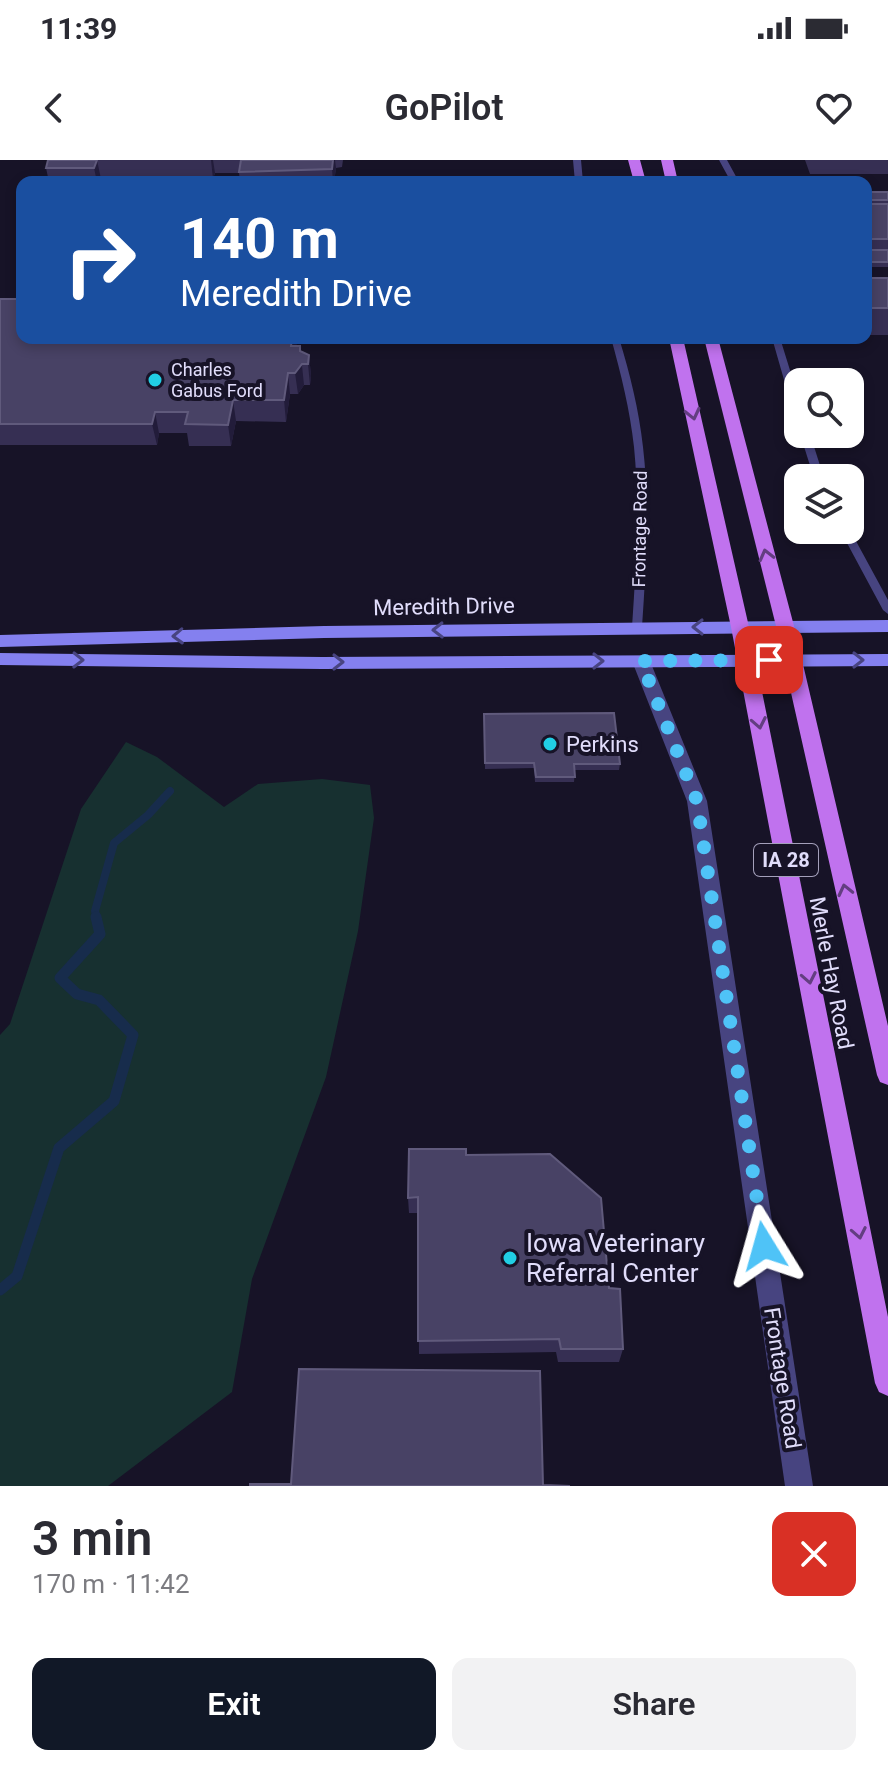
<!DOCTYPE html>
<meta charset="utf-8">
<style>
body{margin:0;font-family:Roboto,sans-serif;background:#f2f2f3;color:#2b2b33;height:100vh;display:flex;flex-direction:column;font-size:30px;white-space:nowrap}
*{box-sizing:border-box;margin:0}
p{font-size:26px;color:#7c7c81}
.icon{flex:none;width:44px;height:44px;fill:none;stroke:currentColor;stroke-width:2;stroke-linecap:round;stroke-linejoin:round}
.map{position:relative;height:1326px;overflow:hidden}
.details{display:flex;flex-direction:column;background:#fff;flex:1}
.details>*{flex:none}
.top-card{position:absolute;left:16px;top:16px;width:856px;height:168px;border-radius:16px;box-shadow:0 4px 12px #0003;background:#1a4fa0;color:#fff;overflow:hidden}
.tools{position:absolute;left:784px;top:208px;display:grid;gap:16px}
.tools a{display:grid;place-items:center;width:80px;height:80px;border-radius:16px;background:#fff;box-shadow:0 4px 12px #0003;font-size:40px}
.pin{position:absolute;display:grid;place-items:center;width:68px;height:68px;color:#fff;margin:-34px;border-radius:16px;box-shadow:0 4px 12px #0006}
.me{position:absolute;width:88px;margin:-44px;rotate:352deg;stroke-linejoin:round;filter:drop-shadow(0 0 6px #0008)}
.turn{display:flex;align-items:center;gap:28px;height:168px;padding:0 32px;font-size:36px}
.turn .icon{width:104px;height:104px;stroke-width:2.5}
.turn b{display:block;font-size:56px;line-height:68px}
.round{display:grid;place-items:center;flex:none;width:84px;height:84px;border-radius:16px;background:#f2f2f3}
.head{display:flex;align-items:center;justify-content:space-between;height:136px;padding:0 32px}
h1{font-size:48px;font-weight:600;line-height:60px}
.button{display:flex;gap:16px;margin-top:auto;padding:16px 32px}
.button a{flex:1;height:92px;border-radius:16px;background:#111827;color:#fff;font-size:32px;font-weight:600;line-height:92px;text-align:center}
.button a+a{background:#f2f2f3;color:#2b2b33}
.status{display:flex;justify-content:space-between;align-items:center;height:56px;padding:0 40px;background:#fff;direction:ltr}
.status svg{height:22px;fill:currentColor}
header{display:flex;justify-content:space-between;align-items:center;height:104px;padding:0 32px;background:#fff;font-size:36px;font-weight:600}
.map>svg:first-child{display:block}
.green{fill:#173030}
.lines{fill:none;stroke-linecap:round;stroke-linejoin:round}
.stream-far1{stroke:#172c4c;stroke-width:8}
.stream{stroke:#172c4c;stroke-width:11}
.service{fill:#474480;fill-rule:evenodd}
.minor{fill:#474480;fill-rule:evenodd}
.secondary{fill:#8480ef;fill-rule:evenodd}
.primary{fill:#c072ee;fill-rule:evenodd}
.wall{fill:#362f53}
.shaded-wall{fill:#221c3a}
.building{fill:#484265;stroke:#605a7c;stroke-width:2}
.oneway{stroke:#633e81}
.oneway2{stroke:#484481}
.route{stroke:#4fc3f7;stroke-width:14;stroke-dasharray:0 25.2}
.poi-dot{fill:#21cee4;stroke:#171327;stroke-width:3}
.labels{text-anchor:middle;stroke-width:8;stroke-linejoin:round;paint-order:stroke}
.far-poi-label{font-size:18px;fill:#e1ddfb;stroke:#171327;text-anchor:start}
.far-street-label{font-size:18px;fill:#e1ddfb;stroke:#171327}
.shield{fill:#171327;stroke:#a4a0bb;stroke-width:2}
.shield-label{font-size:20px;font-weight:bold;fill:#e1ddfb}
.street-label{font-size:22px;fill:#e1ddfb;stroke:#171327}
.poi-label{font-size:22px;fill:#e1ddfb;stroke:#171327;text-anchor:start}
.near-poi-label{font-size:26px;fill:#e1ddfb;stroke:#171327;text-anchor:start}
</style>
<div class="status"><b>11:39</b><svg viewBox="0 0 49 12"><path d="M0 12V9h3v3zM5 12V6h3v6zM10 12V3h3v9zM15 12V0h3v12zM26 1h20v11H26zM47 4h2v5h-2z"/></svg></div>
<header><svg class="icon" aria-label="back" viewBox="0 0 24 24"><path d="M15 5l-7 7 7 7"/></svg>GoPilot<svg class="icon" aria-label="heart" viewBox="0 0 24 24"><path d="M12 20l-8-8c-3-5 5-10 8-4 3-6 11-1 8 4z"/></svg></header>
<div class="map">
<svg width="888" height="1326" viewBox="0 0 888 1326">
<rect width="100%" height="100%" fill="#171327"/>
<path class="green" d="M 126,582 L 157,597 L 224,647 L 258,624 L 322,619 L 370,625 L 374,658 L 358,771 L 326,917 L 252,1119 L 232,1232 L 108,1326 L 0,1326 L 0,875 L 10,864 L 81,649 Z"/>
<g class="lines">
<path class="stream-far1" d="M 97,759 L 95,751 L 114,683 L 148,655 L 170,631"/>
<path class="stream" d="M 0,1130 L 17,1116 L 59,988 L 114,941 L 133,875 L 99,840 L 77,834 L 60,818 L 100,774 L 96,757"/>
<path class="service" d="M 573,0 L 581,0 L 583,22 L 575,22 Z
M 719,0 L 727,0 L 739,22 L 731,22 Z
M 611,178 L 619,178 C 630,214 639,250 643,287 C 650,347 646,407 642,467 L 637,471 L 632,467 C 636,407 640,347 634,287 C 630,250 621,214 611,178 Z
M 772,178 L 780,178 L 798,236 L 798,254 L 793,251 Z
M 800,274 L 810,274 L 824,318 L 814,318 Z
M 840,370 L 850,370 L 888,440 L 888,454 L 883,450 Z"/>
<path class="minor" d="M 641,495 L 650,501 L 707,641 L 813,1326 L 785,1326 L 687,641 L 632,501 Z"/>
<path class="secondary" d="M 888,460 L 888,472 L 324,478 L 0,487 L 0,475 L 324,466 Z
M 0,493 L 322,497 L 888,494 L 888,506 L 322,509 L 0,505 Z"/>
<path class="primary" d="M 628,0 L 640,0 L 646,22 L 634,22 Z
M 661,0 L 673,0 L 678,22 L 666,22 Z
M 669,178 L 683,178 L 749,467 L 888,1157 L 888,1236 L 879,1232 L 875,1223 L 731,467 Z
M 704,178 L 718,178 L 794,466 L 888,866 L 888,925 L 880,922 L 877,915 L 776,466 Z"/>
</g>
<path class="wall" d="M 48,0 L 343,0 L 342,7 L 336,8 L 334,22 L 240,22 L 239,13 L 215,13 L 213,19 L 101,19 L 100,22 L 49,22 L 46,8 Z
M 805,0 L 888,0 L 888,14 L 810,14 Z
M 866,32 L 888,32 L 888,107 L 867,107 L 866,104 Z
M 866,118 L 888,118 L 888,175 L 866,175 Z
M 0,139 L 22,178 L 296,178 L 296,186 L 301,191 L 309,195 L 311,216 L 310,225 L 304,225 L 298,234 L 290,234 L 286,262 L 236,261 L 231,286 L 189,286 L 187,273 L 159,273 L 157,285 L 0,285 Z
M 484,554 L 620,604 L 619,610 L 575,610 L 574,622 L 535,622 L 534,608 L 485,609 Z
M 466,995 L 609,1128 L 623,1189 L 619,1202 L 558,1202 L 556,1192 L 419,1194 L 418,1053 L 409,1053 L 408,1038 Z"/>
<path class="shaded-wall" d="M 97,0 L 101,19 L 100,22 L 97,22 L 94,8 Z
M 211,0 L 213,0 L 215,13 L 213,19 Z
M 333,0 L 335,0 L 336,8 L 334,22 L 333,22 L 332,9 Z
M 292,178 L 296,178 L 297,183 L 294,207 L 291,186 Z
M 300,186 L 304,225 L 298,234 L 295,213 Z
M 309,195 L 311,216 L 310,225 L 308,204 Z
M 288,213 L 290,234 L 286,262 L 284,240 Z
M 233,240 L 236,261 L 231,286 L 228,265 Z
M 155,252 L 159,273 L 157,285 L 152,264 Z"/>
<path class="building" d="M 48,0 L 97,0 L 94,8 L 46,8 Z
M 241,0 L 333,0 L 332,9 L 239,12 Z
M 866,32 L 888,32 L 888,40 L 866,40 Z
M 866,44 L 888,44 L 888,79 L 867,79 L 866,76 Z
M 866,90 L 888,90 L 888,102 L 869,102 Z
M 866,118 L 888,118 L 888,148 L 866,148 Z
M 0,139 L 22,139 L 22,178 L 292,178 L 291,186 L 300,186 L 300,191 L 309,195 L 308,204 L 302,204 L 295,213 L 288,213 L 284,240 L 233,240 L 228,265 L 185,264 L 188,252 L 155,252 L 152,264 L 0,264 Z
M 614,553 L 620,604 L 574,604 L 575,617 L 536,617 L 534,603 L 485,603 L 484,554 Z
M 409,989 L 466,989 L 466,995 L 550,994 L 601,1038 L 609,1128 L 620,1129 L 623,1189 L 561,1189 L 559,1179 L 418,1181 L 418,1037 L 408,1038 Z
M 299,1209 L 540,1211 L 543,1325 L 570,1326 L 250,1326 L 250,1324 L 291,1324 Z"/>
<defs><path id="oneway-chevron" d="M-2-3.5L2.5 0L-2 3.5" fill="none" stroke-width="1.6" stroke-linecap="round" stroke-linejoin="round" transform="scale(2)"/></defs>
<g class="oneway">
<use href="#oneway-chevron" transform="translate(693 254) rotate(77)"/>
<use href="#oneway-chevron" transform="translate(766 395) rotate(-104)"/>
<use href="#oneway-chevron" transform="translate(759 563) rotate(79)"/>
<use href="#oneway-chevron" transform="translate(845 730) rotate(-103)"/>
<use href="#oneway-chevron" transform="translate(809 818) rotate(79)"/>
<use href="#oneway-chevron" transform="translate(859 1073) rotate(79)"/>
</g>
<g class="oneway2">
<use href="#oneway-chevron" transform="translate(698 467) rotate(180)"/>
<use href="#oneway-chevron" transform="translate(438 470) rotate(179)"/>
<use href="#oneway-chevron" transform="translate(178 476) rotate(178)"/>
<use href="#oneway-chevron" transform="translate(78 500) rotate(1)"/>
<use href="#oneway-chevron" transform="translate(858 500)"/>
<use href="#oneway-chevron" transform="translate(598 501)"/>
<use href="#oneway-chevron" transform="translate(338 502)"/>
</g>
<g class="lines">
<path class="route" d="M 764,1086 L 697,641 L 641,501 L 769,500"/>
</g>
<g class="poi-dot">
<circle cx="155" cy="220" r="8"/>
<circle cx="550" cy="584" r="8"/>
<circle cx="510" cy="1098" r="8"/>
</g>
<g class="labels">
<g class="far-poi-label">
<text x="171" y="216">Charles<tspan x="171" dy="21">Gabus Ford</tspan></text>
</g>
<g class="far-street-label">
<text transform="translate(640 369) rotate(-89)" y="6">Frontage Road</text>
</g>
<rect class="shield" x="754" y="684" width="64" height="32" rx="6"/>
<g class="shield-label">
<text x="786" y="707">IA 28</text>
</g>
<g class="street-label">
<text transform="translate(444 446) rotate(-1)" y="8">Meredith Drive</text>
<text transform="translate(832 813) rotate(79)" y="8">Merle Hay Road</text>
<text transform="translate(783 1218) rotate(81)" y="8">Frontage Road</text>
</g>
<g class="poi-label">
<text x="566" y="592">Perkins</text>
</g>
<g class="near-poi-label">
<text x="526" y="1092">Iowa Veterinary<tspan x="526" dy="30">Referral Center</tspan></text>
</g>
</g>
</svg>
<div class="tools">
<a><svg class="icon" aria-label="search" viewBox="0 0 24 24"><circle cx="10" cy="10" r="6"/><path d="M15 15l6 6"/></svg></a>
<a><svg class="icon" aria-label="layers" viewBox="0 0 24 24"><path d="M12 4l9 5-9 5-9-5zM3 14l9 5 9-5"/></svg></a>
</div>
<div class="pin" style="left:769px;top:500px;background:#d93025"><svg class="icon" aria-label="arrive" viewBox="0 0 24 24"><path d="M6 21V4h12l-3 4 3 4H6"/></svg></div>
<svg class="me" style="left:764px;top:1086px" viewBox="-20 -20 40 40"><path d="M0-17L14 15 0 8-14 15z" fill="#4fc3f7" stroke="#fff" stroke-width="4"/></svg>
<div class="top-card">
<div class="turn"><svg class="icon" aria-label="right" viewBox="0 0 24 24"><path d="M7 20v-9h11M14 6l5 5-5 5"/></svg><div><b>140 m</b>Meredith Drive</div></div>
</div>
</div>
<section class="details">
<div class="head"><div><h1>3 min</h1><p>170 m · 11:42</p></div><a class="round" style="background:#d93025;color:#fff"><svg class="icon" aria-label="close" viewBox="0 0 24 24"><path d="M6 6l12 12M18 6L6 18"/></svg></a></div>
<div class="button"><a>Exit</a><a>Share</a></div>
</section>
